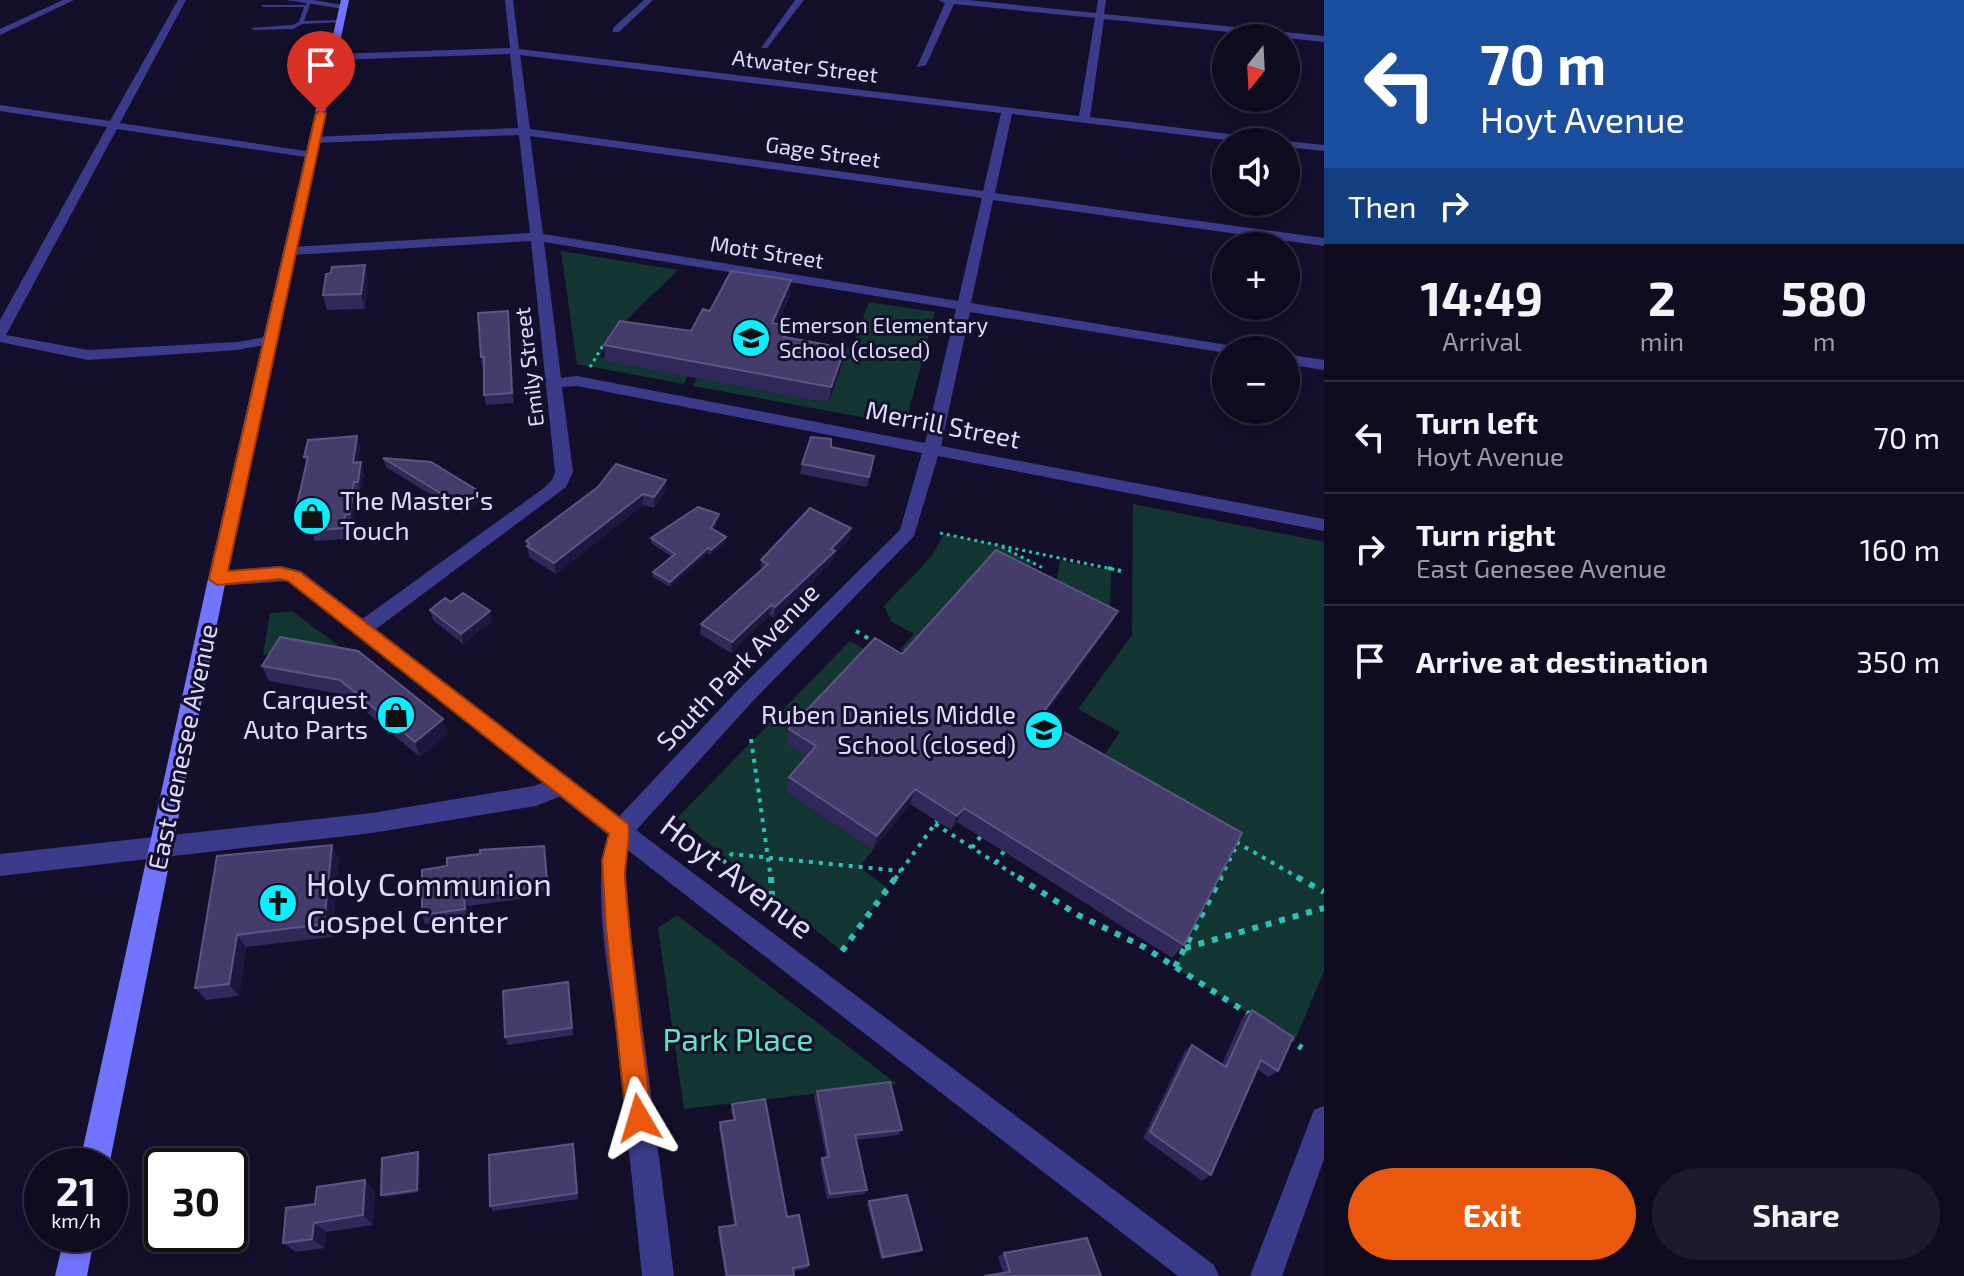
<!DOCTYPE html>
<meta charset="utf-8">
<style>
body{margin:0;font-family:"Exo 2",sans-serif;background:#1d1a2d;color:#f1f3f6;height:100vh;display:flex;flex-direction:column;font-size:30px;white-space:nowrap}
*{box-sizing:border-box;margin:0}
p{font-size:26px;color:#9b9ba5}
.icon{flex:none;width:44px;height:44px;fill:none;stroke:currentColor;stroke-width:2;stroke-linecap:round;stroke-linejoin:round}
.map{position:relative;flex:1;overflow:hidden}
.drawer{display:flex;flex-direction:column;background:#0f0c20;width:640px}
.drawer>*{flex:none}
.hud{background:#1a4fa0;color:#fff;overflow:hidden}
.needle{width:52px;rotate:198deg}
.tools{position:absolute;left:1212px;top:24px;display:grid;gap:16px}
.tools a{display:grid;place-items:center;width:88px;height:88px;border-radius:50%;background:#0f0c20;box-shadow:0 4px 12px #0003,0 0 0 2px #2f2c3e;font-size:40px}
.speed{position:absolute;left:24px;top:1148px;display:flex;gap:16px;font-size:40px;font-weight:700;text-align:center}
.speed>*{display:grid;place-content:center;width:104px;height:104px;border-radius:50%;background:#0f0c20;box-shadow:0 4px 12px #0003,0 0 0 2px #2f2c3e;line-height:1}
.speed small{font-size:20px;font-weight:400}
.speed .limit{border:4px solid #111;border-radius:12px;background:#fff;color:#111}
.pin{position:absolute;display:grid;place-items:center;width:68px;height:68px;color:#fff;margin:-82px -34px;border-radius:50% 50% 50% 0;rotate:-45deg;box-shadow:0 0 8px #0007}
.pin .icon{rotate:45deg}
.me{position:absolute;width:88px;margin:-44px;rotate:353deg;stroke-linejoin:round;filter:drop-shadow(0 0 6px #0008)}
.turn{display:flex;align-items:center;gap:28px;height:168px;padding:0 24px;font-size:36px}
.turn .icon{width:104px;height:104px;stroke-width:2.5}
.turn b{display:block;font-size:56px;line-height:68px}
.then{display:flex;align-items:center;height:76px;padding:0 24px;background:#0003;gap:16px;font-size:30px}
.eta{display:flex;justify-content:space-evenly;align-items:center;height:136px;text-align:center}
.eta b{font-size:48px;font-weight:700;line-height:56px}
.primary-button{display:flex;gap:16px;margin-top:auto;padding:16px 24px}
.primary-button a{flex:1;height:92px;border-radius:48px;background:#ea580c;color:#fff;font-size:32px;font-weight:700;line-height:92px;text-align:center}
.primary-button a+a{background:#1d1a2d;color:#f1f3f6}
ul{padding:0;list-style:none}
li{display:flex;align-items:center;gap:24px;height:112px;padding:0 24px;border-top:2px solid #2f2c3e}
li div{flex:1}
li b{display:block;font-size:30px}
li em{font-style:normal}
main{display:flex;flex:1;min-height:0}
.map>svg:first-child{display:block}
.green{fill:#133633}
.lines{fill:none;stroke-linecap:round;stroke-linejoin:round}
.path-far2{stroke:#2ec0b2;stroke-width:3;stroke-dasharray:3 4;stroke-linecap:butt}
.path-far1{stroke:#2ec0b2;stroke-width:4;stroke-dasharray:4 6;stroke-linecap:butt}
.path{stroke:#2ec0b2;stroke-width:6;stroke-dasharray:6 8;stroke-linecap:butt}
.service{fill:#3b3b8b;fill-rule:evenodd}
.minor{fill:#3b3b8b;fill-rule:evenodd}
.tertiary{fill:#3b3b8b;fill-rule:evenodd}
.secondary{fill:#7274ff;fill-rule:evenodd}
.wall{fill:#312959}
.shaded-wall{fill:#1e173f}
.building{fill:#443c6b;stroke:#5c5582;stroke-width:2}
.route{fill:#ea580c;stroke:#983908;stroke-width:2}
.labels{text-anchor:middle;stroke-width:6;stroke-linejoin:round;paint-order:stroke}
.far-street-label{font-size:22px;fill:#dedbff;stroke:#14102b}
.far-poi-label{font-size:22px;fill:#dedbff;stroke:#14102b;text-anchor:start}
.street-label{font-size:26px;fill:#dedbff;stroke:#14102b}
.poi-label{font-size:26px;fill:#dedbff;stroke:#14102b;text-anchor:end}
.near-street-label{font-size:32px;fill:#dedbff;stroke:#14102b}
.near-poi-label{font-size:32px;fill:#dedbff;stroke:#14102b;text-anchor:start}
.near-park-label{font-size:32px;fill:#62e3be;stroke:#14102b}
</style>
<main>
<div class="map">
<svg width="1324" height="1276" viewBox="0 0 1324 1276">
<rect width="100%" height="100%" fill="#14102b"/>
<path class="green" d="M 561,251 L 678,270 L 615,331 L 599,357 L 689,374 L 684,384 L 577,364 Z
M 869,302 L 935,312 L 905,425 L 693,386 L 698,376 L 829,403 L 782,353 L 788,338 L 852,349 Z
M 1133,504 L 1324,542 L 1324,971 L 1294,1043 L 1175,967 L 1238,843 L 1099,763 L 1120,732 L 1078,709 L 1132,635 Z
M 944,534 L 996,545 L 1034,563 L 1020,580 L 910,656 L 900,650 L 914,634 L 892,622 L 884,606 L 931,557 Z
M 1060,560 L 1111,571 L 1110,626 L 1054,598 Z
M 292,611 L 340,647 L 263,655 L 270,613 Z
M 850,641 L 871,653 L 813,761 L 786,792 L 873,850 L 859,867 L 888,888 L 842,951 L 677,818 Z
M 677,915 L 897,1084 L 684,1109 L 658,928 Z"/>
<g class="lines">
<path class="path-far2" d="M 590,367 L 602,347 L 610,346
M 940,533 L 1117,570
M 1002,547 L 1043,568"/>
<path class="path-far1" d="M 1108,568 L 1121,571
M 856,631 L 876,643
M 751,739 L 771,879
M 935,824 L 1021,879
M 1236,842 L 1301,879
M 972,848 L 981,836
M 723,863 L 732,854 L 901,871
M 996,863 L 1004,851
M 895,879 L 937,821
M 1220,879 L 1238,843"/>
<path class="path" d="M 771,877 L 772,902
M 1018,877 L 1078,915 L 1144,947 L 1252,1016
M 1297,877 L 1324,892
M 1185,948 L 1324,908
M 842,951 L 896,877
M 1175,967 L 1221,877
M 1287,1038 L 1302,1048"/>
<path class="service" d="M 307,1 L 311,2 L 304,21 L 341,20 L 344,22 L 302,24 L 293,29 L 254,30 L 251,28 L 292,25 L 299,22 L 304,7 L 263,7 L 261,5 L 306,5 Z"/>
<path class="minor" d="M 63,0 L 74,0 L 0,35 L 0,29 Z
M 178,0 L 186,0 L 120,123 L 312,152 L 318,155 L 312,158 L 117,129 L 6,335 L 88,350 L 237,342 L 271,336 L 278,340 L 276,343 L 237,350 L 88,360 L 0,342 L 0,320 L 107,127 L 0,111 L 0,105 L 110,121 Z
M 286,0 L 314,0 L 348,6 L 344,9 Z
M 505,0 L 513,0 L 519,49 L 1079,116 L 1095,18 L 954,4 L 926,65 L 917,67 L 945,3 L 938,0 L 968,0 L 1096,13 L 1098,0 L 1106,0 L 1104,14 L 1324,36 L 1324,42 L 1104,19 L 1090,117 L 1270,139 L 1276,142 L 1242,142 L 1012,114 L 995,193 L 1324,238 L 1324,246 L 993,200 L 971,303 L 1233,346 L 1240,350 L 1226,350 L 1226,353 L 970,312 L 941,446 L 1324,519 L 1324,531 L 938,456 L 914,536 L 751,703 L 631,836 L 625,860 L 630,928 L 674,1276 L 642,1276 C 634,1195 625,1115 616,1034 C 610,978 588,874 612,824 L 737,691 L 900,530 L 922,453 L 577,386 L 562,387 L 573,472 L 566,487 L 368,635 L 354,635 L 351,630 L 354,625 L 544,488 L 552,480 L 555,472 L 531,241 L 291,255 L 284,251 L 291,247 L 530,233 L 519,135 L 314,143 L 308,140 L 314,137 L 518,128 L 510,54 L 333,60 L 328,57 L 333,54 L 510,48 ZM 520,55 L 1001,113 L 983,191 L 530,129 ZM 530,136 L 982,198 L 958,301 L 543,234 ZM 544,242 L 956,309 L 925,443 L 577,376 L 561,378 Z
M 644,0 L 653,0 L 619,32 L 613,32 L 613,28 Z
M 795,0 L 804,0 L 767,48 L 761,48 Z
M 1286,141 L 1324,145 L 1324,151 L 1286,147 L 1286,142 L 1282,142 Z
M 1286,354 L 1324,360 L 1324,370 L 1286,364 Z
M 563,775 L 571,778 L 574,785 L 571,792 L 536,806 L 372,833 L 0,876 L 0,854 L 372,813 L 534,786 Z
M 1324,1106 L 1324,1159 L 1282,1276 L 1250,1276 L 1314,1110 Z"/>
<path class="tertiary" d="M 280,566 L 301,571 L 628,824 L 1214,1265 L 1219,1276 L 1178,1276 L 612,838 L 288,581 L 217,586 L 208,579 L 217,572 Z"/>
<path class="secondary" d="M 341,0 L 349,0 L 226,579 L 109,1166 L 79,1166 L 208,579 Z
M 65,1234 L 95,1234 L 87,1276 L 55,1276 Z"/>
</g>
<path class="wall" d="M 368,280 L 365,309 L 327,310 L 323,295 Z
M 790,295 L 777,324 L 787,338 L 845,348 L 843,363 L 829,403 L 605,361 L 604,345 L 691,331 L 710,311 Z
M 508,311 L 514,403 L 486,405 L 484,395 L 484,367 L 482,367 L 481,357 Z
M 360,447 L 358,462 L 364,473 L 361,492 L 357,492 L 353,525 L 348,525 L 347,539 L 315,541 L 311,530 L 299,524 L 295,513 L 306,463 L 304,457 Z
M 831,447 L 874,456 L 867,487 L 800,474 L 802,464 Z
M 383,458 L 480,492 L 481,500 L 462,514 L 386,467 Z
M 666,480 L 666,491 L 654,508 L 643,505 L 556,574 L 529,557 L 526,541 Z
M 719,519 L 713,530 L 726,542 L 711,555 L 708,553 L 670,587 L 653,577 L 653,572 L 672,557 L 651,543 L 651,538 Z
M 851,528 L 849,539 L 834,554 L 833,561 L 774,618 L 769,615 L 731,653 L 700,634 L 701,624 L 761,571 L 761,560 Z
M 451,602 L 492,621 L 463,644 L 433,620 L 430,610 Z
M 1110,626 L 1041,720 L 1184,945 L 1172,958 L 957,822 L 951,830 L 910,804 L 873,850 L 786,792 L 789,777 L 807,757 L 787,744 L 789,729 L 902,654 Z
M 280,637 L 448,734 L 420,757 L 346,695 L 269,681 L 262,666 Z
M 217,856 L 339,859 L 332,937 L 246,947 L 239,996 L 206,1000 L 195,988 Z
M 546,856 L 549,890 L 528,893 L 528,898 L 467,906 L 468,918 L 425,924 L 422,915 Z
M 568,982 L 573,1035 L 508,1045 L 505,1037 Z
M 1252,1010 L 1278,1071 L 1269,1077 L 1257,1069 L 1211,1175 L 1202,1181 L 1143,1138 L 1185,1051 L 1192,1045 L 1222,1064 L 1243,1017 Z
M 817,1091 L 902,1130 L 898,1135 L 857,1140 L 867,1190 L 864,1194 L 827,1199 L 820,1163 L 822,1158 L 826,1157 L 814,1096 Z
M 732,1104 L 809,1265 L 807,1269 L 793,1271 L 794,1276 L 725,1276 L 718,1232 L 719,1227 L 734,1225 L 719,1128 L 720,1122 L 733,1120 L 731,1111 Z
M 575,1150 L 578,1199 L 493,1211 L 490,1206 Z
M 420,1155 L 419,1192 L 384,1197 L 381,1195 Z
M 375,1191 L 373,1225 L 326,1232 L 325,1248 L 296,1252 L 283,1243 L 315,1204 Z
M 869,1201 L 922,1250 L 920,1252 L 881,1259 L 867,1204 Z
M 1004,1253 L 1101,1276 L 1003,1273 L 998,1257 Z"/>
<path class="shaded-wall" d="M 365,265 L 368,280 L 365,309 L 361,294 Z
M 791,280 L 790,295 L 770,339 L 772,323 Z
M 508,311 L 510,321 L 514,403 L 512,393 Z
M 845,348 L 843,363 L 829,403 L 831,387 Z
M 357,436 L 360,447 L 356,473 L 353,463 Z
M 361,462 L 364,473 L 361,492 L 358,482 Z
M 666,480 L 666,491 L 654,508 L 654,497 Z
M 354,482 L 357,492 L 353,525 L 350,514 Z
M 480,492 L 481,500 L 462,514 L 460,505 Z
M 643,494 L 643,505 L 556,574 L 554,563 Z
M 719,514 L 719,519 L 711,534 L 711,528 Z
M 345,515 L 348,525 L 347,539 L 343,528 Z
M 851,528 L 849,539 L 834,554 L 833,561 L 774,618 L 775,607 Z
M 726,537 L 726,542 L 711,555 L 711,550 Z
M 708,548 L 708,553 L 670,587 L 670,582 Z
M 771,605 L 769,615 L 731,653 L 732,642 Z
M 490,611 L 492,621 L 463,644 L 461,634 Z
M 1118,611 L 1110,626 L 1031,733 L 1039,718 Z
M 443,719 L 448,734 L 420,757 L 415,742 Z
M 915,789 L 910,804 L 873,850 L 877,836 Z
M 964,808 L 957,822 L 951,830 L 957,816 Z
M 332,845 L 339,859 L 332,937 L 324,924 Z
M 464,897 L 467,906 L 468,918 L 465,909 Z
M 237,935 L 246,947 L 239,996 L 229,984 Z
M 573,1144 L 575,1150 L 578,1199 L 577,1193 Z
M 418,1152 L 420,1155 L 419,1192 L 417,1190 Z
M 365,1180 L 375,1191 L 373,1225 L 363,1215 Z
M 314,1223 L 326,1232 L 325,1248 L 312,1239 Z"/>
<path class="building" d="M 365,265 L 361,294 L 323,295 L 326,274 L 331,273 L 332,267 Z
M 731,271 L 791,280 L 772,323 L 789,326 L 784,337 L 845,348 L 831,387 L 604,345 L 620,321 L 691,331 L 703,309 L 710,311 Z
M 508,311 L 512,393 L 484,395 L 484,357 L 481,357 L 478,313 Z
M 357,436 L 353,463 L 361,462 L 358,482 L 354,482 L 350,514 L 345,515 L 343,528 L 311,531 L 313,519 L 307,520 L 295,513 L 308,457 L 304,457 L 308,440 Z
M 811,437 L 831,439 L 831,447 L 874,456 L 869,477 L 802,464 Z
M 383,458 L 431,462 L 480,492 L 460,505 Z
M 616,464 L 666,480 L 654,497 L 643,494 L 554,563 L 527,546 L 530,544 L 526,541 L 598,487 Z
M 698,507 L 719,514 L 711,528 L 726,537 L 711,550 L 708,548 L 670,582 L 653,572 L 675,554 L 651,538 Z
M 810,508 L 851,528 L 831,549 L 835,551 L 775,607 L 771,605 L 732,642 L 701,624 L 768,564 L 761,560 Z
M 996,550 L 1118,611 L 1039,718 L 1242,833 L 1184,945 L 964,808 L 957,816 L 915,789 L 877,836 L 789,777 L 816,746 L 789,729 L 875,638 L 902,654 Z
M 463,593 L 490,611 L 461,634 L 430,610 L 445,598 L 451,602 Z
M 280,637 L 358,651 L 443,719 L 415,742 L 340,680 L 262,666 Z
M 332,845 L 324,924 L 237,935 L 229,984 L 195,988 L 217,856 Z
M 544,846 L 547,881 L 526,884 L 526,889 L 464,897 L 465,909 L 422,915 L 422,870 L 447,866 L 447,858 L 480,854 L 480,850 Z
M 568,982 L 572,1028 L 505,1037 L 503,991 Z
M 1252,1010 L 1293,1037 L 1278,1071 L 1261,1060 L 1211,1175 L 1150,1132 L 1192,1045 L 1226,1067 Z
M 890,1082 L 902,1130 L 855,1135 L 867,1190 L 830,1194 L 822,1158 L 829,1157 L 817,1091 Z
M 765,1099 L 787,1217 L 799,1215 L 809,1265 L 793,1268 L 794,1276 L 727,1276 L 719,1227 L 736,1225 L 720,1122 L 735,1120 L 732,1104 Z
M 573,1144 L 577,1193 L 490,1206 L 489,1155 Z
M 418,1152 L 417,1190 L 381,1195 L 382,1158 Z
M 365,1180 L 363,1215 L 314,1223 L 312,1239 L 283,1243 L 286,1208 L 315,1204 L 317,1187 Z
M 907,1195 L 922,1250 L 883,1257 L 869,1201 Z
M 1087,1238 L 1101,1276 L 984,1276 L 1010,1272 L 1004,1253 Z"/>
<path class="route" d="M 321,110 L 326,113 L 228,571 L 280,567 L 300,572 L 628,824 C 632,834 624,863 625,878 C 631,958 642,1038 652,1118 L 649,1127 L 639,1131 L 630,1127 L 626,1118 L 606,928 L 602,860 L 609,834 L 288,581 L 280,579 L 217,585 L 209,579 L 316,113 Z"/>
<defs>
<symbol id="school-disc" viewBox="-11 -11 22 22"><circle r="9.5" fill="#07f0ff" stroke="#14102b"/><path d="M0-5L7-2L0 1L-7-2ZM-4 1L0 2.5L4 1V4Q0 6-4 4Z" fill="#111"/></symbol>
<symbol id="shop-disc" viewBox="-11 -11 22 22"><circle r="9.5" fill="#07f0ff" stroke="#14102b"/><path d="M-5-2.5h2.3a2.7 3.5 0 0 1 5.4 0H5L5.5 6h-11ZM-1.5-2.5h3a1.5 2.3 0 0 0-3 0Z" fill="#111"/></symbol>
<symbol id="church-disc" viewBox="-11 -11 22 22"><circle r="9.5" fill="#07f0ff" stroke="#14102b"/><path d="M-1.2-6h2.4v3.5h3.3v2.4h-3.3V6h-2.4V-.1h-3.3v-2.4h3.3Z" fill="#111"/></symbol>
</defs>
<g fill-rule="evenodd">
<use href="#school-disc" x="729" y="316" width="44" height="44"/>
<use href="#shop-disc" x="290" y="494" width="44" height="44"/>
<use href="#shop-disc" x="374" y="693" width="44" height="44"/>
<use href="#school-disc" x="1022" y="708" width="44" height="44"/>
<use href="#church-disc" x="256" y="881" width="44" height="44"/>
</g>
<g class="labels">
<g class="far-street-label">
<text transform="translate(805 66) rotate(7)" y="8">Atwater Street</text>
<text transform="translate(823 152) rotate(8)" y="8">Gage Street</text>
<text transform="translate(767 252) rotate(9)" y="8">Mott Street</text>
<text transform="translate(529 367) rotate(-97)" y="8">Emily Street</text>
</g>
<g class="far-poi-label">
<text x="779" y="333">Emerson Elementary<tspan x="779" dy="25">School (closed)</tspan></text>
</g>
<g class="street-label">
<text transform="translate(943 425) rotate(11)" y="9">Merrill Street</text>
<text transform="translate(738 667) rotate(-46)" y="9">South Park Avenue</text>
<text transform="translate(183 747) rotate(-78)" y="9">East Genesee Avenue</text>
</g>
<g class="poi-label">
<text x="340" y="510" text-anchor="start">The Master's<tspan x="340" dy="30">Touch</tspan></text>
<text x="368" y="709">Carquest<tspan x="368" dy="30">Auto Parts</tspan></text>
<text x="1016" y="724">Ruben Daniels Middle<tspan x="1016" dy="30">School (closed)</tspan></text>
</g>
<g class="near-street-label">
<text transform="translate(737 877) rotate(37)" y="11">Hoyt Avenue</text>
</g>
<g class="near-poi-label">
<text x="306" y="896">Holy Communion<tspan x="306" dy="37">Gospel Center</tspan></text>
</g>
<g class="near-park-label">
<text x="738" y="1051">Park Place</text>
</g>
</g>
</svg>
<div class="tools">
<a><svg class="needle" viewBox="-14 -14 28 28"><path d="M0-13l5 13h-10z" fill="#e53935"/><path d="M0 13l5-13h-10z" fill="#9b9ba5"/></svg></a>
<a><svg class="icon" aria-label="sound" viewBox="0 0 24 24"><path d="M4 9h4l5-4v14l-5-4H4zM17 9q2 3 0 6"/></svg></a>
<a>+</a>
<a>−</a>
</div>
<div class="speed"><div>21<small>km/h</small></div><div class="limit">30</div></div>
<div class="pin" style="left:321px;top:113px;background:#d93025"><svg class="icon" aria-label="arrive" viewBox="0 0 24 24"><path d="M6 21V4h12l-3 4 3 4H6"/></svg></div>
<svg class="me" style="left:639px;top:1118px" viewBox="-20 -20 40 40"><path d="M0-17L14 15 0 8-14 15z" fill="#ea580c" stroke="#fff" stroke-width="4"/></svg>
</div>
<section class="drawer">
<div class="hud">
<div class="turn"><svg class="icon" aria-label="left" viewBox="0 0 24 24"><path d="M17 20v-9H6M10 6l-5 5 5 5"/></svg><div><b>70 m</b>Hoyt Avenue</div></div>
<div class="then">Then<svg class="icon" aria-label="right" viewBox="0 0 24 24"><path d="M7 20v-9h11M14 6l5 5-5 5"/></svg></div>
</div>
<div class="eta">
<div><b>14:49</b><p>Arrival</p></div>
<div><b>2</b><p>min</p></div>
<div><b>580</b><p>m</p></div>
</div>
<ul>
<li><svg class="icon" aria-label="left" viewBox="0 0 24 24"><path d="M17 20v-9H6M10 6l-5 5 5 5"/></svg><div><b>Turn left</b><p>Hoyt Avenue</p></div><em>70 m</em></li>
<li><svg class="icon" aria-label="right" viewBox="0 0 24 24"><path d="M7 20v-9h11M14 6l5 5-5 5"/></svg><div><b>Turn right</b><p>East Genesee Avenue</p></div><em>160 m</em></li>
<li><svg class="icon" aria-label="arrive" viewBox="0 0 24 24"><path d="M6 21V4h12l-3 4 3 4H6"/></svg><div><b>Arrive at destination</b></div><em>350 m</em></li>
</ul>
<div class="primary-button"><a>Exit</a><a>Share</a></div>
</section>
</main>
